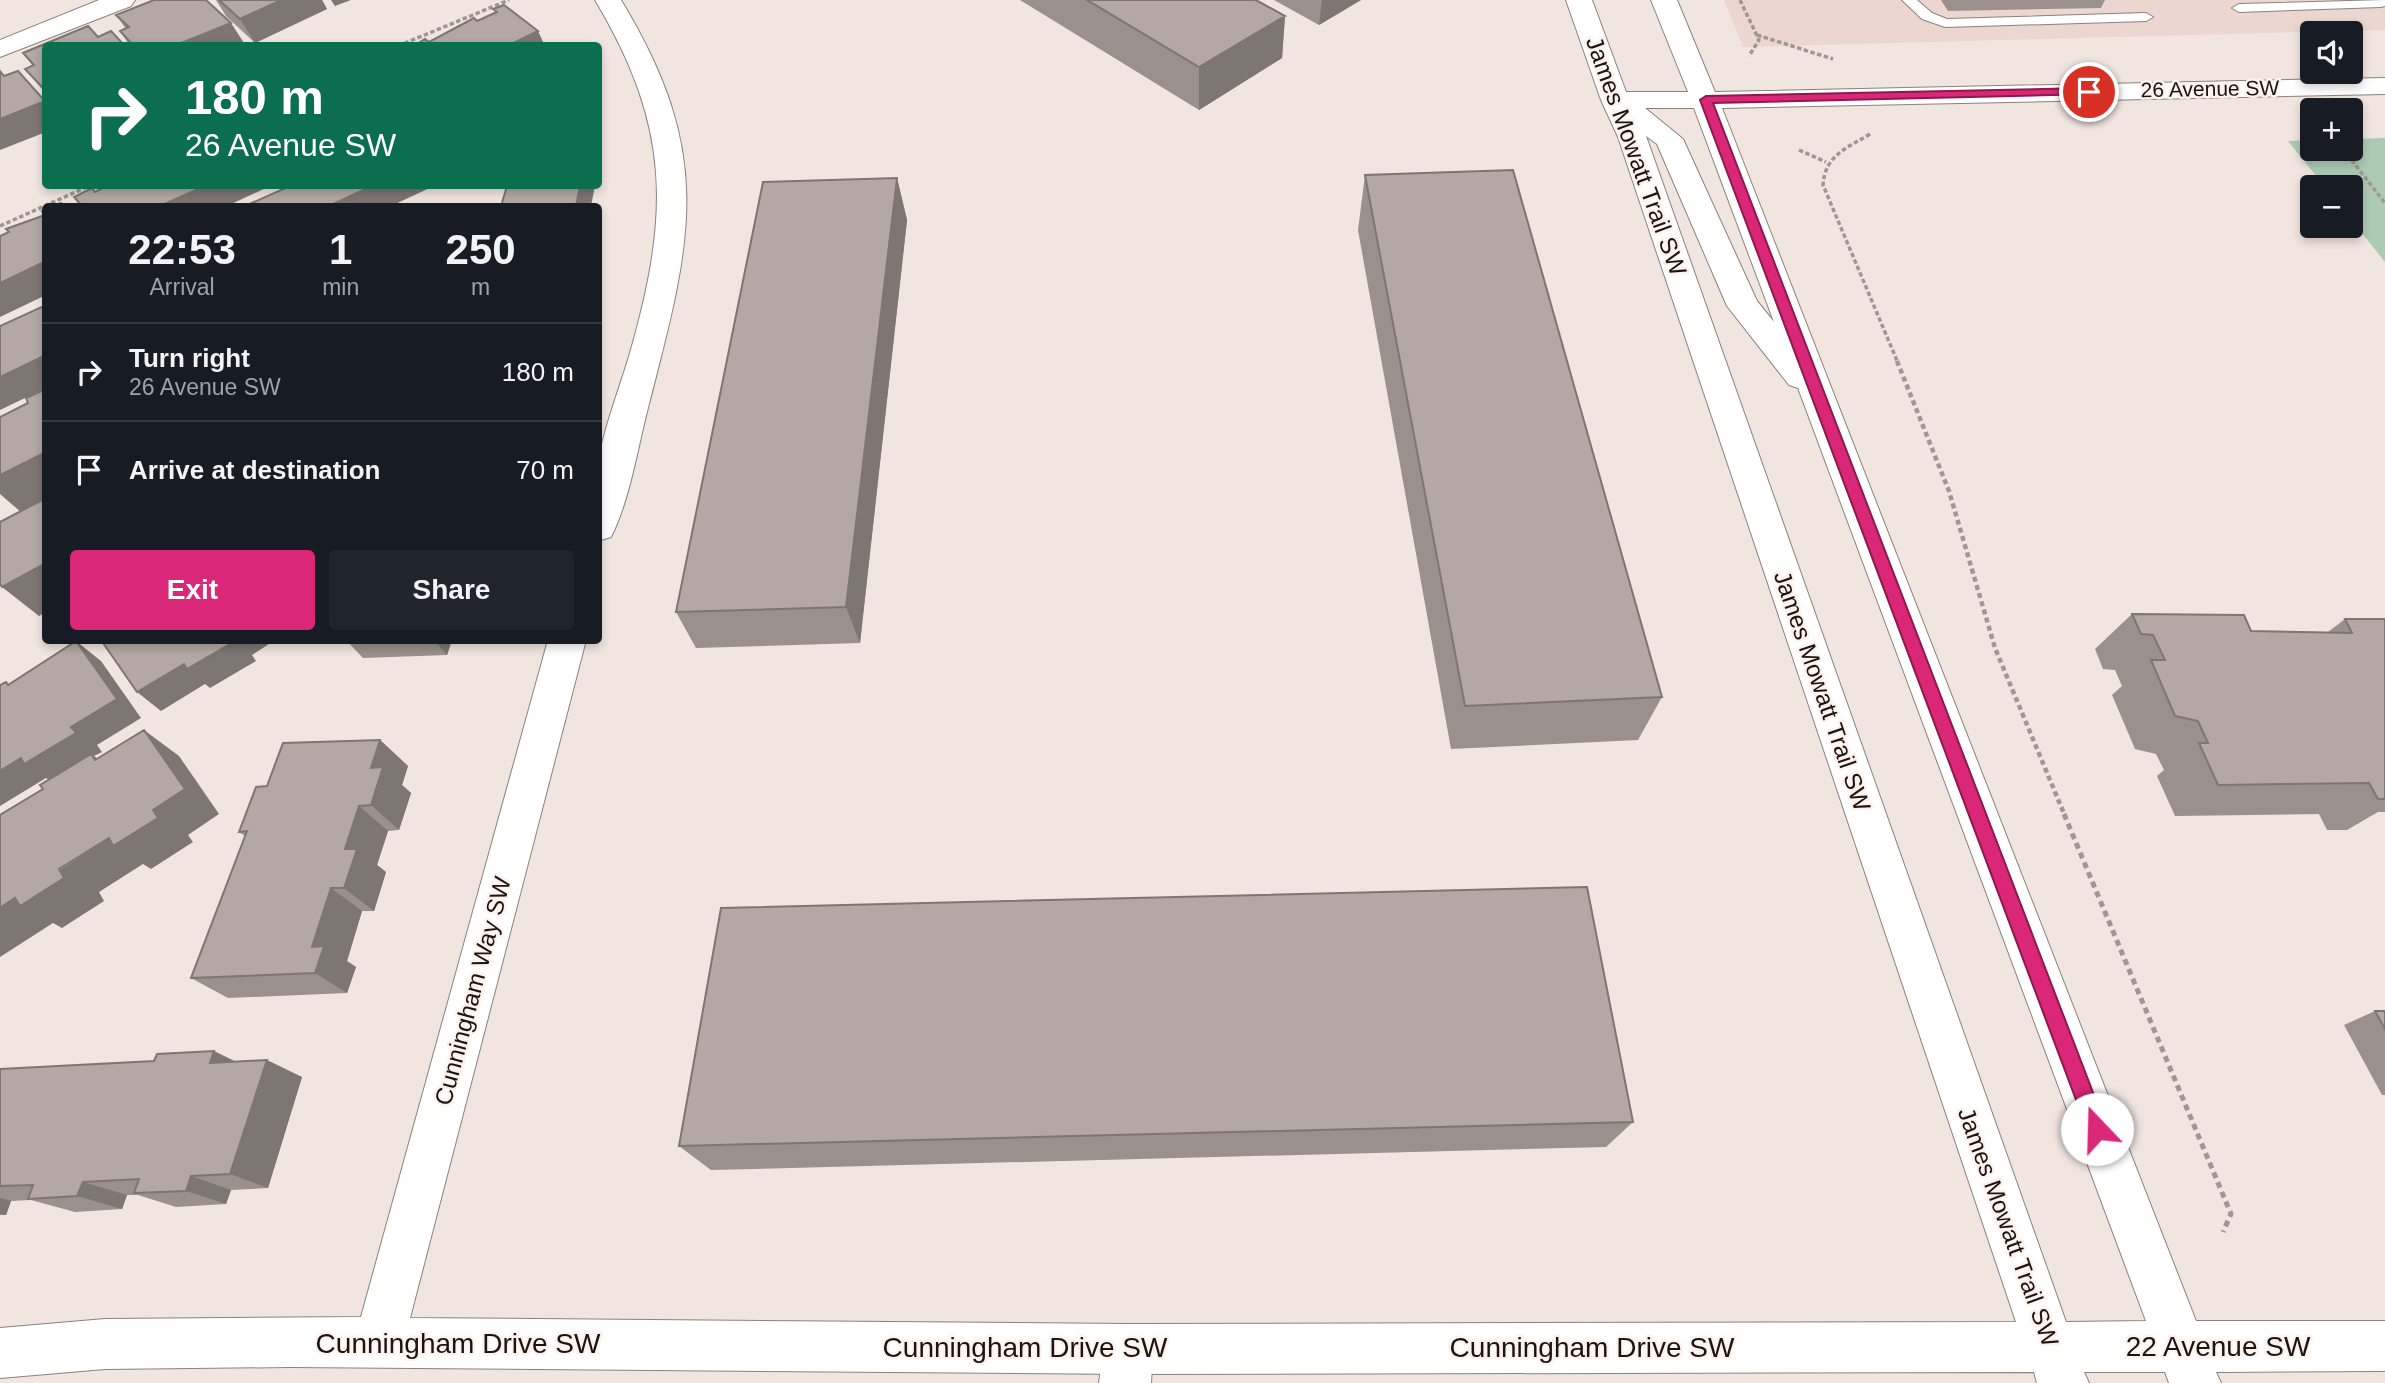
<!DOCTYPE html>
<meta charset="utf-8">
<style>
body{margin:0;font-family:Helvetica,sans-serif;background:#20242c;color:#f1f3f6;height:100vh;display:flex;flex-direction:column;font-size:26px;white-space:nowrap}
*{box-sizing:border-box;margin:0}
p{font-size:23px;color:#9ea1a6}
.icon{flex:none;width:38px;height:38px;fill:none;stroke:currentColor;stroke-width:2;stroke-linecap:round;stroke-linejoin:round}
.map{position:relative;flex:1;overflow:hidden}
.side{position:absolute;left:42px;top:203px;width:560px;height:441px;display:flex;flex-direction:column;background:#171b24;border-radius:7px;box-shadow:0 4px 10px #0003}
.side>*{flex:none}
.guide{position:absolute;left:42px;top:42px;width:560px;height:147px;border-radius:7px;box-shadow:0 4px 10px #0003;background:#0b6e4f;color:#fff;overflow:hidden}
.tools{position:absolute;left:2300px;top:21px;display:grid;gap:14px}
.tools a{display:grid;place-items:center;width:63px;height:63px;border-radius:7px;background:#171b24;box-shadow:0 4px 10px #0003;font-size:35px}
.pin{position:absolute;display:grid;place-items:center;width:60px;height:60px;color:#fff;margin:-30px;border:4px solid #fff;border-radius:50%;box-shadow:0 2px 7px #0007}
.me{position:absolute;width:77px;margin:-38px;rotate:339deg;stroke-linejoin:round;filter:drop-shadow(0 0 5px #0008)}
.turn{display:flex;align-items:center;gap:24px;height:147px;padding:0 28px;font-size:32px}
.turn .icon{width:91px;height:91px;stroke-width:2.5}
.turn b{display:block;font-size:49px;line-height:60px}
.eta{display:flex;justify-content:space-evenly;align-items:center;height:119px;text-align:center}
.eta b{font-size:42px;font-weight:600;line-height:49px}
.action{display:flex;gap:14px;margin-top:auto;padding:14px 28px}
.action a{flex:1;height:80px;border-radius:7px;background:#db2777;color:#fff;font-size:28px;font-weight:600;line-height:80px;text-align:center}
.action a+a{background:#20242c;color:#f1f3f6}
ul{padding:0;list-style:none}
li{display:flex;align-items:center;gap:21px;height:98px;padding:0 28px;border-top:2px solid #363941}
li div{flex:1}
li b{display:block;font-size:26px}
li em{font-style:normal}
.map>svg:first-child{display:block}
.built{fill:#ebd7cf}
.green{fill:#adcbb4}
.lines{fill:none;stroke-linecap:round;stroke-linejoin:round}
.lane-casing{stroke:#8c817c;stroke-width:2}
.street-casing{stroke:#8c817c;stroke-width:2}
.secondary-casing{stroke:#8c817c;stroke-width:2}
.path-far2{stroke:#a09793;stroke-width:3.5;stroke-dasharray:4.5 2.5;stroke-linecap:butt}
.path-far1{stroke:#a09793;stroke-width:4.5;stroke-dasharray:5 3.5;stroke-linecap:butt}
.path{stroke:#a09793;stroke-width:5;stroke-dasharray:6 4.5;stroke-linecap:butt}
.lane{fill:#fff;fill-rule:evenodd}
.street{fill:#fff;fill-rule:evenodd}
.secondary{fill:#fff;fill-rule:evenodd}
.wall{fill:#9a908c}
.shaded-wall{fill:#7d7672}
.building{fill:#b3a8a3;stroke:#7d7672;stroke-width:2}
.route{fill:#db2777;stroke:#8e194d;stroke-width:2}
.labels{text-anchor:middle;stroke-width:5;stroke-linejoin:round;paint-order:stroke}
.far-street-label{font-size:21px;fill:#191513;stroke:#fef2ed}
.street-label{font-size:24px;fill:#191513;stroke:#fef2ed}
.near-street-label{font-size:28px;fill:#191513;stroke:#fef2ed}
</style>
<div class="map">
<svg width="2385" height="1383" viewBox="0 0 2385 1383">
<rect width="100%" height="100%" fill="#f1e5e0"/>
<path class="built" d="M 1724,0 L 2385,0 L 2385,30 L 1743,47 Z"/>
<path class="green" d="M 2385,138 L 2385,262 L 2350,218 L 2350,187 L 2325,187 L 2288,141 L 2312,140 L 2312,149 L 2350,149 L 2350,139 Z"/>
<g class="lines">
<defs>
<path id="lane" d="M 1902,0 L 1917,0 L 1932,13 L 1947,19 L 2146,13 L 2153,17 L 2146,21 L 1945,27 L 1922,19 Z
M 2385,0 L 2385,6 L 2381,7 L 2239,12 L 2232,8 L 2239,4 Z"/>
<path id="street" d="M 1128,1324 L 1146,1331 L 1153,1349 L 1151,1383 L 1099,1383 L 1103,1349 L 1110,1331 Z"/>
<path id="secondary" d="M 99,0 L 135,0 L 131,6 L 0,57 L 0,40 Z
M 595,0 L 621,0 C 715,155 692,238 649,404 C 638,445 630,500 611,537 L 598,541 C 598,516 597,490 598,466 C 601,436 621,384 630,353 C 670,213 671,127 595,0 Z
M 1566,0 L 1592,0 L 1626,92 L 1688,92 L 1651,0 L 1677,0 L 1715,92 L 2385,78 L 2385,94 L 1722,108 L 2196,1321 L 2385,1321 L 2385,1371 L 2216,1372 L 2221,1383 L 2169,1383 L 2165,1372 L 2084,1372 L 2089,1383 L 2037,1383 L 2034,1372 L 1128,1374 L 290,1367 L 105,1369 L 0,1378 L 0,1328 L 105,1319 L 361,1317 L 548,640 L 586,640 L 410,1318 L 1128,1324 L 2016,1322 L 1618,137 L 1601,100 ZM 1645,108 L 1694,108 L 1774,322 L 1757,301 L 1683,139 ZM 1646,136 L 1657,144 L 1727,306 L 1789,385 L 1798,388 L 2146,1321 L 2066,1322 Z"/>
</defs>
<use href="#lane" class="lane-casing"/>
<use href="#street" class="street-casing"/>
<use href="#secondary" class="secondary-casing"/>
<path class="path-far2" d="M 1740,0 L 1759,40 L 1749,56
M 1757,35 L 1833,59
M 398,46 L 509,0
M 1870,134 C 1847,148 1825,155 1823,185 L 1898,363
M 2343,149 L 2385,203
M 1799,150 L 1826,162
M 0,226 L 89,186"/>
<path class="path-far1" d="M 1897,361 L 1949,491 L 1995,648 L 2065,816"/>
<path class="path" d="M 2064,814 L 2231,1214 L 2223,1232"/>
<use href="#lane" class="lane"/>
<use href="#street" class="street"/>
<use href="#secondary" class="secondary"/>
</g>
<path class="wall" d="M 216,0 L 322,0 L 327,9 L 255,43 L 226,16 Z
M 1020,0 L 1256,0 L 1285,16 L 1282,58 L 1199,110 Z
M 1274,0 L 1361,0 L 1319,25 Z
M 1941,0 L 2105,0 L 2101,8 L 1948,11 Z
M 116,15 L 246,46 L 130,46 L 120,31 L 126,29 Z
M 88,26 L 98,37 L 111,31 L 125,46 L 46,46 L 46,94 L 25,69 L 33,66 L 23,53 Z
M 1365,175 L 1662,697 L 1638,740 L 1451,749 L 1358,230 Z
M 897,178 L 907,220 L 860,643 L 696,648 L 676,612 Z
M 2132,614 L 2251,631 L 2328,632 L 2345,619 L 2385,619 L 2385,812 L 2378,812 L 2347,830 L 2327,830 L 2319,814 L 2175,816 L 2157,776 L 2164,770 L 2156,754 L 2135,749 L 2112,695 L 2122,686 L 2115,670 L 2103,669 L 2095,649 Z
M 346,640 L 452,640 L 447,655 L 363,658 Z
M 380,740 L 408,766 L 402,785 L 411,793 L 399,830 L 388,831 L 377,865 L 386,872 L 374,911 L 362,911 L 347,961 L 356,967 L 347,993 L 228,998 L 191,978 L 245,836 L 239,832 L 267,786 Z
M 2375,1011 L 2385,1011 L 2385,1095 L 2382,1095 L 2344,1025 Z
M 235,1061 L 302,1077 L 268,1188 L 231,1190 L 226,1204 L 176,1207 L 138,1195 L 127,1195 L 122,1209 L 75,1212 L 31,1200 L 11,1201 L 6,1215 L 0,1215 L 0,1069 Z
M 1633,1122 L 1606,1147 L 711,1170 L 679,1146 Z"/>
<path class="shaded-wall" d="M 281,0 L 322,0 L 327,9 L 255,43 L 240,19 Z
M 331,0 L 351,0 L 335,6 Z
M 1322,0 L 1361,0 L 1319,25 Z
M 1285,16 L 1282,58 L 1199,110 L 1199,67 Z
M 231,23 L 246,46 L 174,46 Z
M 538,31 L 545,46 L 507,46 Z
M 45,101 L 46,132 L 0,150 L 0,119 Z
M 897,178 L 907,220 L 860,643 L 846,607 Z
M 205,186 L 270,186 L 227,206 L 160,206 Z
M 372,186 L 434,186 L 391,206 L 329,206 Z
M 580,186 L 595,186 L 591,206 L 576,206 Z
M 46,261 L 46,295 L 0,317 L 0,283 Z
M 46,355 L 46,388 L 0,410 L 0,377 Z
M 46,452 L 46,501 L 22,513 L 0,494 L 0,475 Z
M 46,563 L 46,612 L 39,616 L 2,587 Z
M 234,640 L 275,640 L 252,655 L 256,661 L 210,688 L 205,684 L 161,711 L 137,692 L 184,664 Z
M 434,640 L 452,640 L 447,655 Z
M 76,641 L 101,661 L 141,718 L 97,745 L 102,752 L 94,756 L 128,780 L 95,760 L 51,781 L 46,778 L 0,806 L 0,771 L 71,727 Z
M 144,730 L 179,756 L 219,814 L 188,835 L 193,842 L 151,869 L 143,864 L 99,892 L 104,901 L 62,928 L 53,923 L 0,957 L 0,908 L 153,810 Z
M 380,740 L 408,766 L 402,785 L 411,793 L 399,830 L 371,805 L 371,768 Z
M 359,806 L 388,831 L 377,865 L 386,872 L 374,911 L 344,888 L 345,849 Z
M 331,888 L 362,911 L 347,961 L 356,967 L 347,993 L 315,973 L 312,947 Z
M 214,1051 L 251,1069 L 210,1063 Z
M 267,1060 L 302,1077 L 268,1188 L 230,1174 Z
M 191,1176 L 231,1190 L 226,1204 L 186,1191 Z
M 83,1182 L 127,1195 L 122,1209 L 77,1196 Z
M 0,1198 L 11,1201 L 6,1215 L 0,1214 Z"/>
<path class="building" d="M 154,0 L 206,0 L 231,23 L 174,46 L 134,46 L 120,31 L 129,27 L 116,15 Z
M 219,0 L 281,0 L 240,19 Z
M 1087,0 L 1256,0 L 1285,16 L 1199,67 Z
M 504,5 L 538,31 L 507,46 L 414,46 L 425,39 L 429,42 L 474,18 L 477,21 L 497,12 L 493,9 Z
M 88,26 L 98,37 L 111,31 L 125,46 L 46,46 L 46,91 L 25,69 L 34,65 L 23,53 Z
M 0,71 L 4,76 L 18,71 L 45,101 L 0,119 Z
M 1513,170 L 1662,697 L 1465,706 L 1365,175 Z
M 897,178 L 846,607 L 676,612 L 763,182 Z
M 107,186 L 205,186 L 160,206 L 82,206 L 74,197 L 92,188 L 95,192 Z
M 290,186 L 372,186 L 329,206 L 245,206 Z
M 507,186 L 580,186 L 576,206 L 501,206 Z
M 61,203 L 64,206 L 53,206 Z
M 46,210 L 46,261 L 0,283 L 0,236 L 9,232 L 6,229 L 45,215 L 42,211 Z
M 46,305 L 46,355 L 0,377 L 0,326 Z
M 46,389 L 46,452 L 0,475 L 0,417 L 28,403 L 26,398 Z
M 46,498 L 46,563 L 2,587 L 0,584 L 0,522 Z
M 2132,614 L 2244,615 L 2251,631 L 2352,633 L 2345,619 L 2385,619 L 2385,799 L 2378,799 L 2369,783 L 2218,785 L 2199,743 L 2208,743 L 2198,721 L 2175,716 L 2151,660 L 2165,660 L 2153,635 L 2141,634 Z
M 101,640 L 234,640 L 235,641 L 187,669 L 184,664 L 137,692 Z
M 76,641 L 117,699 L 71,727 L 76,733 L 24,764 L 21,758 L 0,771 L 0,685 L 6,682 L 8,685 Z
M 144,730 L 185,789 L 153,810 L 158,818 L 113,846 L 109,838 L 59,869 L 64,878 L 20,906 L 15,898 L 0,908 L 0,815 L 43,789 L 40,785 L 91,754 L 95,760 Z
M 380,740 L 371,768 L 383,767 L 371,805 L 359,806 L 345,849 L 357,849 L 344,888 L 331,888 L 312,947 L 324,946 L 315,973 L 191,978 L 247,831 L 239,832 L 256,787 L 267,786 L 283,743 Z
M 1587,887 L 1633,1122 L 679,1146 L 721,908 Z
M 2375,1011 L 2385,1011 L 2385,1029 Z
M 214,1051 L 210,1063 L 267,1060 L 230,1174 L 191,1176 L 186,1191 L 134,1193 L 139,1179 L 83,1182 L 77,1196 L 28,1199 L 33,1185 L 0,1186 L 0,1069 L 154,1061 L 157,1054 Z"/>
<path class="route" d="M 2089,88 L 2095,92 L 2093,94 L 1713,103 L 2107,1129 L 2104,1136 L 2097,1139 L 2090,1136 L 2087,1129 L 1700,100 L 1706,96 Z"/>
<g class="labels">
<g class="far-street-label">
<text transform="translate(2210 89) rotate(-1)" y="7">26 Avenue SW</text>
</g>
<g class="street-label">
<text transform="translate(1636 156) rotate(70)" y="8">James Mowatt Trail SW</text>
<text transform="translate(1822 691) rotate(71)" y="8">James Mowatt Trail SW</text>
<text transform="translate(473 991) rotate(-75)" y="8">Cunningham Way SW</text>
<text transform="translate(2008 1227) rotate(70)" y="8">James Mowatt Trail SW</text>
</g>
<g class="near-street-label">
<text x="458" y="1353">Cunningham Drive SW</text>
<text x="2218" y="1356">22 Avenue SW</text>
<text x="1025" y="1357">Cunningham Drive SW</text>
<text x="1592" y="1357">Cunningham Drive SW</text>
</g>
</g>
</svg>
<div class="tools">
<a><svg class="icon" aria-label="sound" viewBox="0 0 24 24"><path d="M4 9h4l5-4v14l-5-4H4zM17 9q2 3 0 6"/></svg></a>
<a>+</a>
<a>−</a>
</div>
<div class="pin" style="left:2089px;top:92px;background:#d93025"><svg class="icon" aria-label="arrive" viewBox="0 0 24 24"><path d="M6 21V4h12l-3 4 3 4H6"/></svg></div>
<svg class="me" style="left:2097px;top:1129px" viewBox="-20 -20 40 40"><circle r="19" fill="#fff"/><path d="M0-13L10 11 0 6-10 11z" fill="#db2777"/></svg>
<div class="guide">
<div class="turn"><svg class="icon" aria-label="right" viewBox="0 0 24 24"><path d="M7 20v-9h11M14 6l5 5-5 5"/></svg><div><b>180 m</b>26 Avenue SW</div></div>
</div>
<section class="side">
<div class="eta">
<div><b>22:53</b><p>Arrival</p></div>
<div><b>1</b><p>min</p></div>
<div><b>250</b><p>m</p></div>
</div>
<ul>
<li><svg class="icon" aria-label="right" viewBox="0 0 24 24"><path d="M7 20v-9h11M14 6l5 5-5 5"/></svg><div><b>Turn right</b><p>26 Avenue SW</p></div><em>180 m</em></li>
<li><svg class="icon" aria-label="arrive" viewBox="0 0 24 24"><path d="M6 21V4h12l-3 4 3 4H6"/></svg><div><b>Arrive at destination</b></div><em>70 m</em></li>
</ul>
<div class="action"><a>Exit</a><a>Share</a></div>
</section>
</div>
